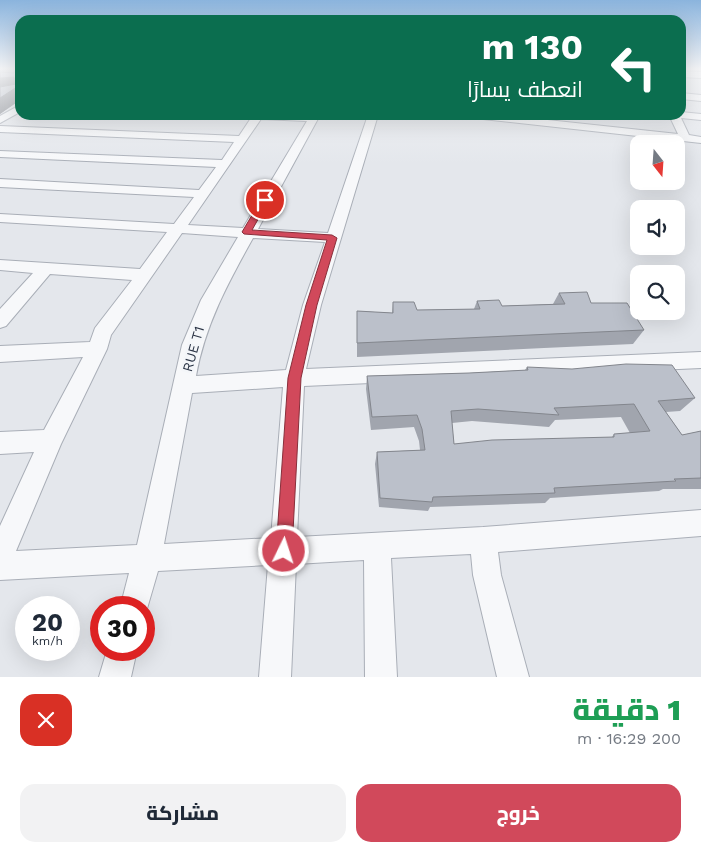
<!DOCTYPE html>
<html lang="ar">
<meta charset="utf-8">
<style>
body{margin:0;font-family:"Work Sans",Cairo,sans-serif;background:#f2f2f3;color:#1f2937;direction:rtl;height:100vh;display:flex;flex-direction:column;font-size:19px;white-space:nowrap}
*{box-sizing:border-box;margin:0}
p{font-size:16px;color:#747a83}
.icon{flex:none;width:28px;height:28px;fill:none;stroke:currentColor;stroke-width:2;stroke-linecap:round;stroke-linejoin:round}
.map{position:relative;height:677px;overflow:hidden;direction:ltr}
.sheet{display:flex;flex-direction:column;background:#fff;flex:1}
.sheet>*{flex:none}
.hud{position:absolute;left:15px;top:15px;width:671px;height:105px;border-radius:15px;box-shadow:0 5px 20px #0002;direction:rtl;background:#0b6e4f;color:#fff;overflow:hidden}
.needle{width:32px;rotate:163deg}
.fabs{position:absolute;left:630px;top:135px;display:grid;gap:10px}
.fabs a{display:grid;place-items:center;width:55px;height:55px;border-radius:10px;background:#fff;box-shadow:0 5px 20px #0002;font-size:25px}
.speed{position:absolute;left:15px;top:596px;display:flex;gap:10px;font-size:25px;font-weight:700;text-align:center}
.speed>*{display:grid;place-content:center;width:65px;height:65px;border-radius:50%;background:#fff;box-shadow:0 5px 20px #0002;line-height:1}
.speed small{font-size:12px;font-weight:400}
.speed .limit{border:8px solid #d22;background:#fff;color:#111}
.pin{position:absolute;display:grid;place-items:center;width:42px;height:42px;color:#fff;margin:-21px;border:2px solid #fff;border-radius:50%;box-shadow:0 1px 5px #0007}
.me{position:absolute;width:55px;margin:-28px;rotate:4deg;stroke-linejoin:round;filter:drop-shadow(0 0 4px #0008)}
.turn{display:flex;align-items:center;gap:18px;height:105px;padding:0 20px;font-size:22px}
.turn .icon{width:65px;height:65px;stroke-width:2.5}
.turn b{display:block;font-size:35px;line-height:42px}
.round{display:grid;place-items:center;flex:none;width:52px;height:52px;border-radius:15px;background:#f2f2f3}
.headline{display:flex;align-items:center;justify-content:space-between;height:85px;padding:0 20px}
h1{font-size:30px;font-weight:800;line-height:38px;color:#1e9e55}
.cta{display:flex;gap:10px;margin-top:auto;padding:10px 20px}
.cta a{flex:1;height:58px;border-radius:15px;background:#d1495b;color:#fff;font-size:20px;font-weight:800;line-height:58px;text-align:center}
.cta a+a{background:#f2f2f3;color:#1f2937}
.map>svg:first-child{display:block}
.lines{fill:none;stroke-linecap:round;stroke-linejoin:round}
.street-casing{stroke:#a9aeb7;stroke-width:2}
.street{fill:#f7f8fa;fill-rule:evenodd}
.wall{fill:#a1a5ae;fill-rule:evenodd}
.shaded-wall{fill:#83868d}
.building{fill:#bbc0ca;stroke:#83868d;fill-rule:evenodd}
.route{fill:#d1495b;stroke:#882f3b}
.labels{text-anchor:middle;stroke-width:5;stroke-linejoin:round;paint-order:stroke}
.street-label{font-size:14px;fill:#2b3445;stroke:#f4f6f9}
</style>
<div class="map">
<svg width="701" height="677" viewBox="0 0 701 677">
<rect width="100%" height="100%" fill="#e4e7ec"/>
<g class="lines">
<defs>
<path id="street" d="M 681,71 L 701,72 L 701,78 L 681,77 Z
M 681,93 L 701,95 L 701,101 L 681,99 Z
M 20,105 L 20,112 L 0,123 L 0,116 Z
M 681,112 L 701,114 L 701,120 L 681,118 L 689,135 L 701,137 L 701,143 L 474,118 L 469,115 L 502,115 L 678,134 L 669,115 L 681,115 Z
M 242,115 L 320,115 L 258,229 L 328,233 L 368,115 L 378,115 L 321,305 L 306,369 L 701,352 L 701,368 L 304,386 L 297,537 L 483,527 L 701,510 L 701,536 L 498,552 L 501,575 L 529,677 L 497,677 L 473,575 L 471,554 L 391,558 L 397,677 L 365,677 L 364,560 L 296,564 L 291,677 L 259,677 L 268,565 L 158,571 L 144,619 L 144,608 L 120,608 L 129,573 L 0,580 L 0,526 L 34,452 L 0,454 L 0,432 L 44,430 L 83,357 L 0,362 L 0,346 L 90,342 L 95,328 L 132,280 L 50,274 L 6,326 L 0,328 L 0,309 L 33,273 L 0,270 L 0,260 L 140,269 L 167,232 L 0,222 L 0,214 L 174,224 L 194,197 L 0,187 L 0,179 L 199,190 L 216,167 L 0,157 L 0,151 L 222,160 L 234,142 L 0,132 L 0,126 L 239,136 L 251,118 ZM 261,119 L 307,121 L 243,228 L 188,225 ZM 182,233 L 238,237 L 201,300 L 182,345 L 137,545 L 16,551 L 61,444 L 107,349 L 111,335 ZM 253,238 L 325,242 L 303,305 L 286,370 L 196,376 C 205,325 228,283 253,238 ZM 283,387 L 271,538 L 164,544 L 192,393 Z
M 107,650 L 137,650 L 131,677 L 99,677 Z"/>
</defs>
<use href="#street" class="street-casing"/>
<use href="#street" class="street"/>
</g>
<path class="wall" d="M 0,69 L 20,69 L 20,100 L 0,114 Z
M 559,293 L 591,303 L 644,330 L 633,344 L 544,348 L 357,357 L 357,311 L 392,313 L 393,302 L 417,310 L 474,309 L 477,301 L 502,306 L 553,304 Z
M 527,367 L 695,398 L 680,411 L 666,412 L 682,435 L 701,431 L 701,489 L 663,489 L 659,491 L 550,498 L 545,503 L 430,507 L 428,511 L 379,507 L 375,464 L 377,452 L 420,450 L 419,441 L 414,427 L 371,430 L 366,389 L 367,376 L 469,373 L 525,370 ZM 621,417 L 630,433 L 614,434 L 612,437 L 454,444 L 452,423 L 472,421 L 549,427 L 555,420 Z"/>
<path class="shaded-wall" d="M 14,77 L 20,85 L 20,100 L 0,114 L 0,78 Z"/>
<path class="building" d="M 15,69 L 20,69 L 20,85 L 0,98 L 0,87 L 16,84 L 14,77 L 0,78 L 0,72 L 14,73 Z
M 587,292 L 591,303 L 627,303 L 644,330 L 552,334 L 357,343 L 357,311 L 393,313 L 393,302 L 414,302 L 417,310 L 480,309 L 477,301 L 499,300 L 502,306 L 565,304 L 559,293 Z
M 626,364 L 672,365 L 695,398 L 658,401 L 682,435 L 701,431 L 701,478 L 674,479 L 676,481 L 554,488 L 555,493 L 433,497 L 432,502 L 380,498 L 377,452 L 425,450 L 422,429 L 417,415 L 372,417 L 367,376 L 469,373 L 528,370 L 527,367 L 572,369 ZM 634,404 L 650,431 L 614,434 L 614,437 L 492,440 L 454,444 L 451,411 L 478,409 L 559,415 L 554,408 Z"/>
<linearGradient id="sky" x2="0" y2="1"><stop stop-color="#8bb4dd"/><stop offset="0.42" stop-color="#f3f4f6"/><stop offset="1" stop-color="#f3f4f6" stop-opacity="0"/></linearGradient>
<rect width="701" height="164" fill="url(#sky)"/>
<path class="route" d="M 265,197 L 269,200 L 252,230 L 332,235 L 337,238 L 317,305 L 301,378 L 292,551 L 290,556 L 284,559 L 278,556 L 276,551 L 288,378 L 306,305 L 327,240 L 244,234 L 242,232 L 261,200 Z"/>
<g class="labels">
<g class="street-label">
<text transform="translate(193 349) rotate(-74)" y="5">RUE T1</text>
</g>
</g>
</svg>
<div class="fabs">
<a><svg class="needle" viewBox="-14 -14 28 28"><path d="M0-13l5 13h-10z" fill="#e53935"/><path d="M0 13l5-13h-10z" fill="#747a83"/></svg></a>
<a><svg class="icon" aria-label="sound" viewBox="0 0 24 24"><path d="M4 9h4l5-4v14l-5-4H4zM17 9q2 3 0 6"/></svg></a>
<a><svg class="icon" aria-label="search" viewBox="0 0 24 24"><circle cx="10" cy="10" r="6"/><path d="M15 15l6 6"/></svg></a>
</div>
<div class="speed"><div>20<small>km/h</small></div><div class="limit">30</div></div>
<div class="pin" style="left:265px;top:200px;background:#d93025"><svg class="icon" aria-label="arrive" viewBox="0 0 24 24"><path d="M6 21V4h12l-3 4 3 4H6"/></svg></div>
<svg class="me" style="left:284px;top:551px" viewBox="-20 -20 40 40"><circle r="17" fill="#d1495b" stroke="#fff" stroke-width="3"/><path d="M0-11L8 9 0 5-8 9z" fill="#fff"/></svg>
<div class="hud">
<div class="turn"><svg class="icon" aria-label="left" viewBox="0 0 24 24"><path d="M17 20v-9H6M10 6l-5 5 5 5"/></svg><div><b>130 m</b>انعطف يسارًا</div></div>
</div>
</div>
<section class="sheet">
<div class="headline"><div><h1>1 دقيقة</h1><p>200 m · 16:29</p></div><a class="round" style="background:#d93025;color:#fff"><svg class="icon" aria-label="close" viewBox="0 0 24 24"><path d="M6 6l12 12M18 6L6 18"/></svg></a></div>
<div class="cta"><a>خروج</a><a>مشاركة</a></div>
</section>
